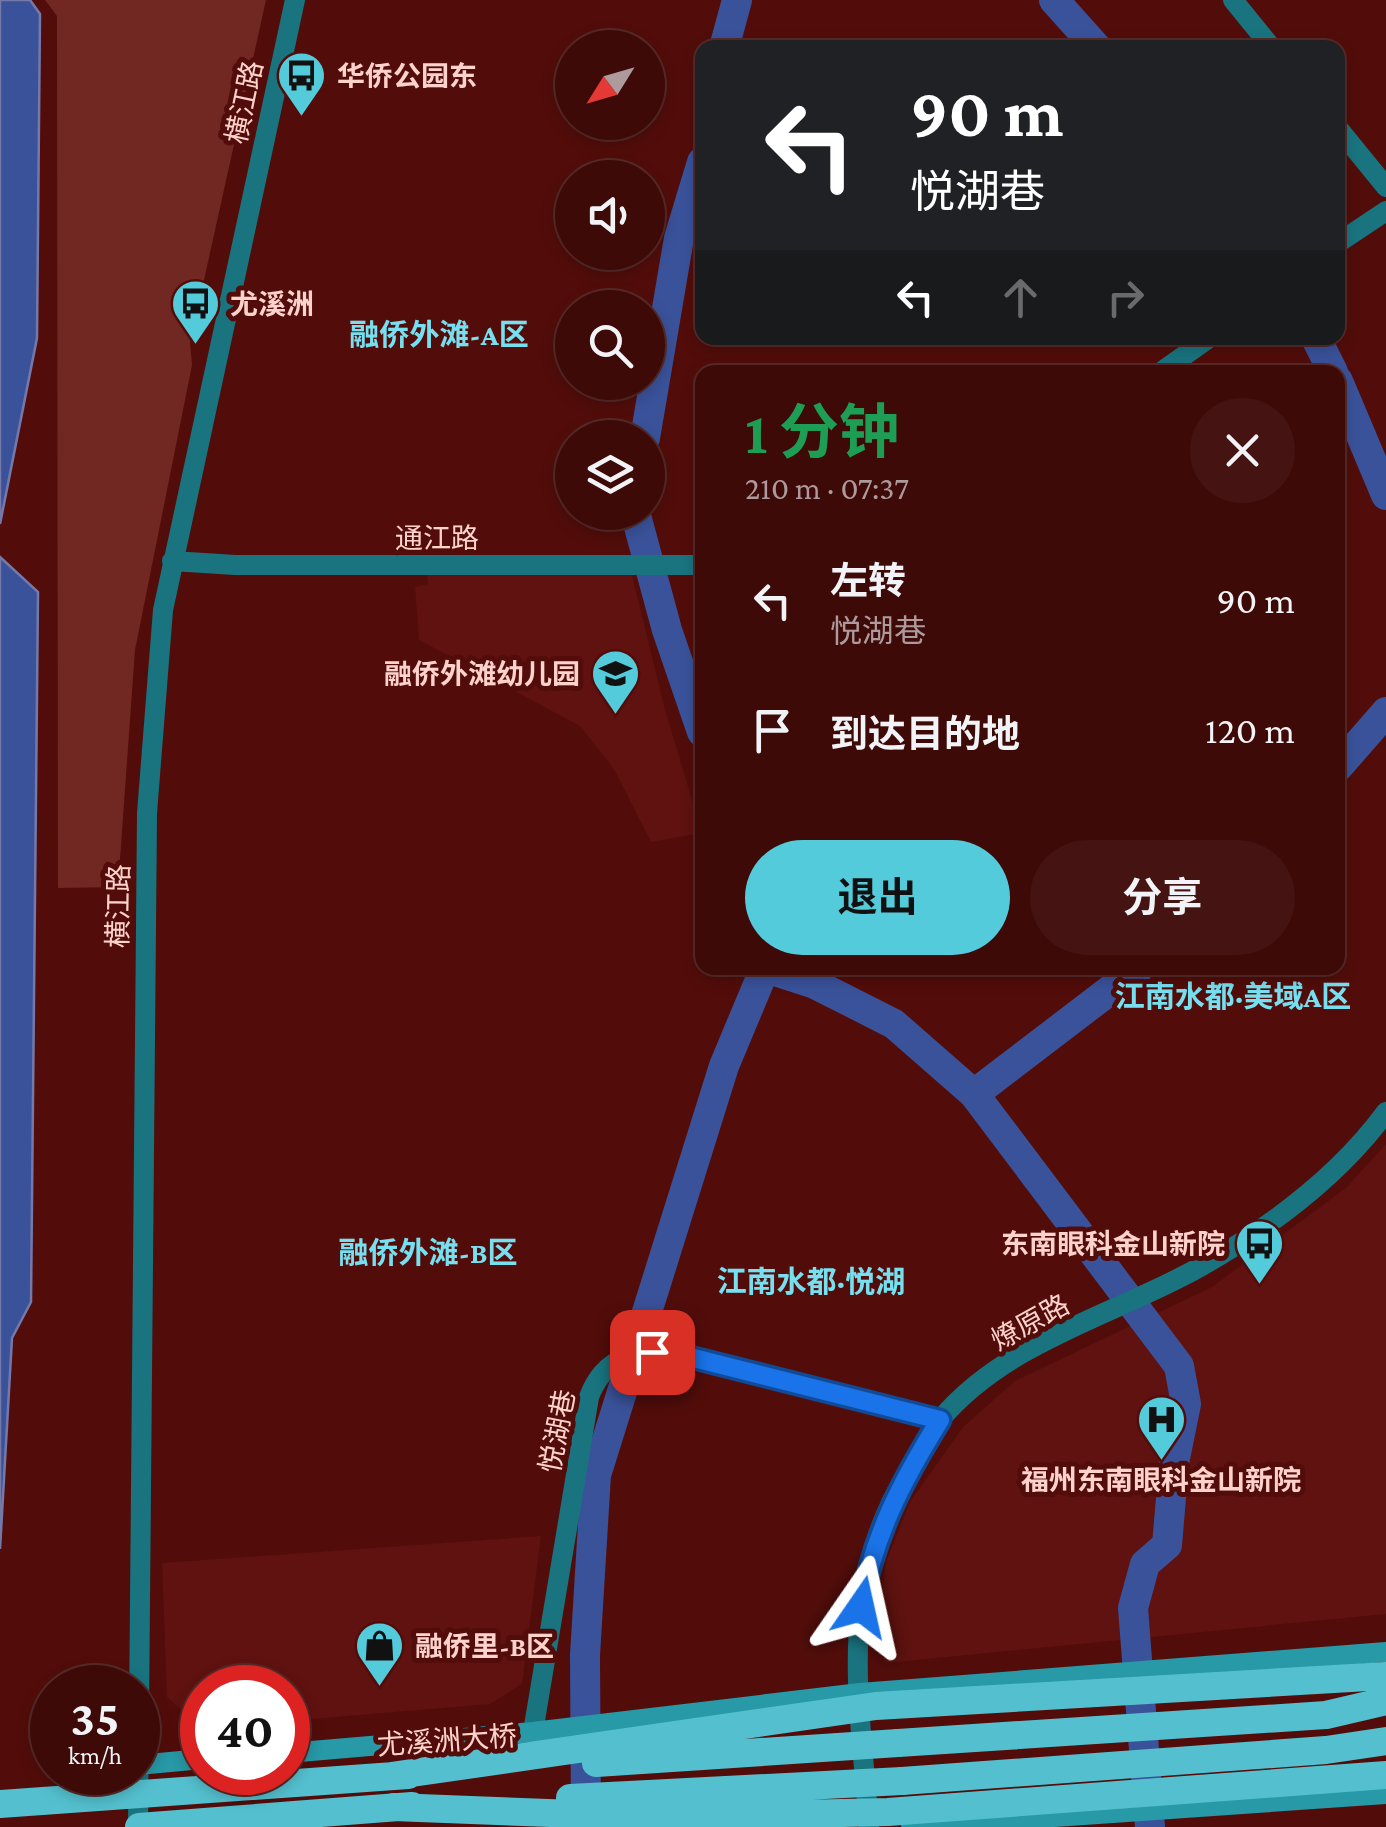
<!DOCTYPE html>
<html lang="zh">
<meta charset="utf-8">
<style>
body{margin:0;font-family:"Crimson Pro","Noto Sans SC",serif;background:#451312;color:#f1f3f6;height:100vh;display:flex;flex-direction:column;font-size:38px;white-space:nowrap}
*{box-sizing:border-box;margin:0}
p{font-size:32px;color:#ad9a9c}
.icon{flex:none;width:55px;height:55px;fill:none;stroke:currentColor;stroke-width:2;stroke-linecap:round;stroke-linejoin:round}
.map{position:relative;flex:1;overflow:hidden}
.drawer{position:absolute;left:695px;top:365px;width:650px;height:610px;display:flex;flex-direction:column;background:#3e0a08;border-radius:20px;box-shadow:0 5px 15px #0003,0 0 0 2px #572b29}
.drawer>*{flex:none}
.hud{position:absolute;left:695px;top:40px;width:650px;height:305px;border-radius:20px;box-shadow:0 5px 15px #0003,0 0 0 2px #572b29;background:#202124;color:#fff;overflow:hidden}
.needle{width:65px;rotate:233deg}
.controls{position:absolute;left:555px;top:30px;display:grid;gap:20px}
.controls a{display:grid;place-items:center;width:110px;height:110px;border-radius:50%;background:#3e0a08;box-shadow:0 5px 15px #0003,0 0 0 2px #572b29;font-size:50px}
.speed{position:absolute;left:30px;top:1665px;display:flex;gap:20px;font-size:50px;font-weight:700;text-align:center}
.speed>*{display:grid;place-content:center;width:130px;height:130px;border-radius:50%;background:#3e0a08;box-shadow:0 5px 15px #0003,0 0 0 2px #572b29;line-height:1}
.speed small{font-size:25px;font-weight:400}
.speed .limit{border:15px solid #d22;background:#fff;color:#111}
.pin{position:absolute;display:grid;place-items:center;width:85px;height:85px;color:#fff;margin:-42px;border-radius:20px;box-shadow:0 5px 15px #0006}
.me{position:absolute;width:110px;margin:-55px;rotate:11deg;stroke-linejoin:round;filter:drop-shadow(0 0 8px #0008)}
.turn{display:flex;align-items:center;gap:35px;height:210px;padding:0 50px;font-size:45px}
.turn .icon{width:130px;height:130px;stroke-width:2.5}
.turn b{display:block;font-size:70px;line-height:85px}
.lanes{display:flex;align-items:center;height:95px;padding:0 50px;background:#0003;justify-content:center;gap:50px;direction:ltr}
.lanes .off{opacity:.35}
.round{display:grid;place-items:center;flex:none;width:105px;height:105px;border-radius:52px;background:#451312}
.overview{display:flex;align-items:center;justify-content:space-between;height:170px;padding:0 50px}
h1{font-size:60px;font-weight:700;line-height:75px;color:#1e9e55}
.primary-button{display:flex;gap:20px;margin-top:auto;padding:20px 50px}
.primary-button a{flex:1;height:115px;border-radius:60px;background:#53cbdb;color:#111;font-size:40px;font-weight:700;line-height:115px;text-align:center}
.primary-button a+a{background:#451312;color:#f1f3f6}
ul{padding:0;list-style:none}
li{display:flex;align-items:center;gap:30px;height:130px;padding:0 50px}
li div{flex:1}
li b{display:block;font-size:38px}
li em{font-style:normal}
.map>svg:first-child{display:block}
.built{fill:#5f120f}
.green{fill:#722822}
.water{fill:#3a529a;stroke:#7579a9;stroke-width:2.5}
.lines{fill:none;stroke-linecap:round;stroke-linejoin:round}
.river{stroke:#3a529a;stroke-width:30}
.tertiary{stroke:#19747f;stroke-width:20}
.secondary{stroke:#2799a7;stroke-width:20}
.trunk{stroke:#54c0cf;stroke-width:28}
.trunk-bridge{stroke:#54c0cf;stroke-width:28}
.route-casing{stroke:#114b97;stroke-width:25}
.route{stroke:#1a73e8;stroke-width:18}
.labels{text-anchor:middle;stroke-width:10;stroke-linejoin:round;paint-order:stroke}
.poi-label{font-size:28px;font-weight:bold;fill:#ffd3cc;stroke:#520d0a;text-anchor:start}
.street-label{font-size:28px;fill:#ffd3cc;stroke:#520d0a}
.neighbourhood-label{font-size:30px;font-weight:bold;fill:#77e0f0;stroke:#520d0a}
</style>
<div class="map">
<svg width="1386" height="1827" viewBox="0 0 1386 1827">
<rect width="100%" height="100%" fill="#520d0a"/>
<path class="built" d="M 631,571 L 664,706 L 702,833 L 651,842 L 614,769 L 580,726 L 419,640 L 415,587 L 428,584 L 427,574 Z
M 1386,1144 L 1386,1614 L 885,1663 L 880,1606 L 886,1562 L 910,1502 L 963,1427 L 1015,1381 L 1212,1287 L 1346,1188 Z
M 541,1536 L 522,1684 L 490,1704 L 288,1721 L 288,1688 L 202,1688 L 202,1728 L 167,1697 L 162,1563 Z"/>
<path class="green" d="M 45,0 L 266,0 L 190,343 L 192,365 L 135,650 L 118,887 L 58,888 L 57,16 Z"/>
<path class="water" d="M 0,0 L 30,0 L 40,14 L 37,338 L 0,524 Z
M 0,557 L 38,592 L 31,1302 L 12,1338 L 0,1549 Z"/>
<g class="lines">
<path class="river" d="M 1054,0 L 1097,48
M 724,48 L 737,0
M 1316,338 L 1333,372
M 1338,381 L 1386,495
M 645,438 L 679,238 L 702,162
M 635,512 L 667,630 L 702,732
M 1338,767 L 1386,712
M 766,968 L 815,984 L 894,1024 L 974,1094 L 1179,1366 L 1186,1404 L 1174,1463 L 1167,1545 L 1145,1564 L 1133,1608 L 1150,1827
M 974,1094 L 1139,968
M 586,1824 L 585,1655 L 596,1475 L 724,1066 L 765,968"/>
<path class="tertiary" d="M 1233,0 L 1272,48
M 1338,128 L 1386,187
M 1338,243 L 1386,211
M 1161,372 L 1209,338
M 172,561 L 235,565 L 702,565
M 533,1732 L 589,1397 C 604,1357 634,1350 674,1353 L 940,1420
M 138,1827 L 147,813 L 163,610 L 295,0
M 869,1827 C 864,1755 852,1679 861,1607 C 867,1560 883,1512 908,1472 C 918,1455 927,1435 940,1420 C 1006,1341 1115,1315 1200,1267 C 1269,1228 1339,1176 1386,1112"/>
<path class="secondary" d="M 288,1753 L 533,1732 L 860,1693 L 1386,1652
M 138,1765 L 202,1759
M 911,1827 L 1386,1794"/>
<path class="trunk" d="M 898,1743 L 1326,1715 L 1386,1701
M 902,1781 L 1326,1750 L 1386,1741"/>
<path class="trunk-bridge" d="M 596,1763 L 898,1743
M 391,1776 L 876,1706 L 1386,1676
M 570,1798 L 902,1781
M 0,1804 L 408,1775
M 393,1807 L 655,1817 L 888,1812 L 1386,1775
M 139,1827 L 412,1806"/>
</g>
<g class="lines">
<defs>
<path id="route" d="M 652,1352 L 674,1353 L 940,1420 C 902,1481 873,1536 861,1607"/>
</defs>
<use href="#route" class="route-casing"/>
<use href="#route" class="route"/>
</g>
<defs>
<symbol id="bus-pin" viewBox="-11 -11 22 30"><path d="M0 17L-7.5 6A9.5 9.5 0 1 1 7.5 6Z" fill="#53cbdb" stroke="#520d0a"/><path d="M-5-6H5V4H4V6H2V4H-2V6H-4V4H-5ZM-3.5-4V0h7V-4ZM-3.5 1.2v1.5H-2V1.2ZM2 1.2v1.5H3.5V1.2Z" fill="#111"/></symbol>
<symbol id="school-pin" viewBox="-11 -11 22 30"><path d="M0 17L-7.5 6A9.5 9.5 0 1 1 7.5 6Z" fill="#53cbdb" stroke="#520d0a"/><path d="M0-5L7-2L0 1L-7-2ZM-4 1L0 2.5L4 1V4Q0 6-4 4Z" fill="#111"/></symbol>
<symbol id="hospital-pin" viewBox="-11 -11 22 30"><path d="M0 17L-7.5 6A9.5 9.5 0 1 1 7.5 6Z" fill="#53cbdb" stroke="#520d0a"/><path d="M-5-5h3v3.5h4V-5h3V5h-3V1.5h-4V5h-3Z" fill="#111"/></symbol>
<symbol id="shop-pin" viewBox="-11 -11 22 30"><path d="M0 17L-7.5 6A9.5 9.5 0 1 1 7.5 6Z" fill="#53cbdb" stroke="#520d0a"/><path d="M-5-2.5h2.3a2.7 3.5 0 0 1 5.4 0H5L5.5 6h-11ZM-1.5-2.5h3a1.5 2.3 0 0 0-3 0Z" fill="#111"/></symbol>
</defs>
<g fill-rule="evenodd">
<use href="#bus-pin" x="274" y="48" width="55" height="75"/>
<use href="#bus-pin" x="168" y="276" width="55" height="75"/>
<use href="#school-pin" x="588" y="646" width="55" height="75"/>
<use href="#bus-pin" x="1232" y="1216" width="55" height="75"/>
<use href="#hospital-pin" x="1134" y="1392" width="55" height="75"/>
<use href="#shop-pin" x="352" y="1618" width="55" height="75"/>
</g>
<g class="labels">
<g class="poi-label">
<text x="337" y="86">华侨公园东</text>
<text x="230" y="314">尤溪洲</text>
<text x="580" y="684" text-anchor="end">融侨外滩幼儿园</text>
<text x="1225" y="1254" text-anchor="end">东南眼科金山新院</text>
<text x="1161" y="1490" text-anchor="middle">福州东南眼科金山新院</text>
<text x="415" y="1656">融侨里-B区</text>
</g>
<g class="street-label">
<text transform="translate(244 102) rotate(-78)" y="10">横江路</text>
<text x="437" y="548">通江路</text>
<text transform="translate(118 906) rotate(-89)" y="10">横江路</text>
<text transform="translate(1030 1322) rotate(-29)" y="10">燎原路</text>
<text transform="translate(557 1431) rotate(-79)" y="10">悦湖巷</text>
<text transform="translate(447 1740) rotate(-4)" y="10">尤溪洲大桥</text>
</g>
<g class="neighbourhood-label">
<text x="439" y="345">融侨外滩-A区</text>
<text x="1233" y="1007">江南水都·美域A区</text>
<text x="428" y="1263">融侨外滩-B区</text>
<text x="811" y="1292">江南水都·悦湖</text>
</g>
</g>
</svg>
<div class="controls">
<a><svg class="needle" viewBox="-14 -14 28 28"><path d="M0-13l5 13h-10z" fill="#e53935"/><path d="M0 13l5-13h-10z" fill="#ad9a9c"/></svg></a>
<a><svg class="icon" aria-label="sound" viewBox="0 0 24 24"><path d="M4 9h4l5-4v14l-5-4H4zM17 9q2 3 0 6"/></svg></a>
<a><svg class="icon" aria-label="search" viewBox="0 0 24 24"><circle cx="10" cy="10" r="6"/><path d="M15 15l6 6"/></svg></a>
<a><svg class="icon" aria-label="layers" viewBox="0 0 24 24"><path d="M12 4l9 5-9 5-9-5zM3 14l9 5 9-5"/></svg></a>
</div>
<div class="speed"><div>35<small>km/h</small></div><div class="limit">40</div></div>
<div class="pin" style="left:652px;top:1352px;background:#d93025"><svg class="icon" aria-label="arrive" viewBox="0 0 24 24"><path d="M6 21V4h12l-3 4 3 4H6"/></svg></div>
<svg class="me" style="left:861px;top:1607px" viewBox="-20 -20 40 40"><path d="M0-17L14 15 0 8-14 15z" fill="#1a73e8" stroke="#fff" stroke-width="4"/></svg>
<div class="hud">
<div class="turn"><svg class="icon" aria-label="left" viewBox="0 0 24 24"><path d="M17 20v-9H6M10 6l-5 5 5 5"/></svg><div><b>90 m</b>悦湖巷</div></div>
<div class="lanes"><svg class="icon" aria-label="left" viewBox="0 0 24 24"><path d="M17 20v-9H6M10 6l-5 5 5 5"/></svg><svg class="icon off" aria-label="ahead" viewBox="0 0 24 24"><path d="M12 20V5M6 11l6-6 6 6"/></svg><svg class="icon off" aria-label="right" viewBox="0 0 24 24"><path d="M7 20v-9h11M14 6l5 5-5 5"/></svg></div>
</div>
<section class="drawer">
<div class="overview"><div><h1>1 分钟</h1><p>210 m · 07:37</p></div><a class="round"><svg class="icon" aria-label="close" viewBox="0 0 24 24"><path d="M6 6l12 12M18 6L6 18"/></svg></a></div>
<ul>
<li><svg class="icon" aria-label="left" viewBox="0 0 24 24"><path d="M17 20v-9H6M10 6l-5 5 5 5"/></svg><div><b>左转</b><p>悦湖巷</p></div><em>90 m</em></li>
<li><svg class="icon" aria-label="arrive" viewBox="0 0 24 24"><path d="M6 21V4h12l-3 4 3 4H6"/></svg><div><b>到达目的地</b></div><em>120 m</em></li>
</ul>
<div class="primary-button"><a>退出</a><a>分享</a></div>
</section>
</div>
